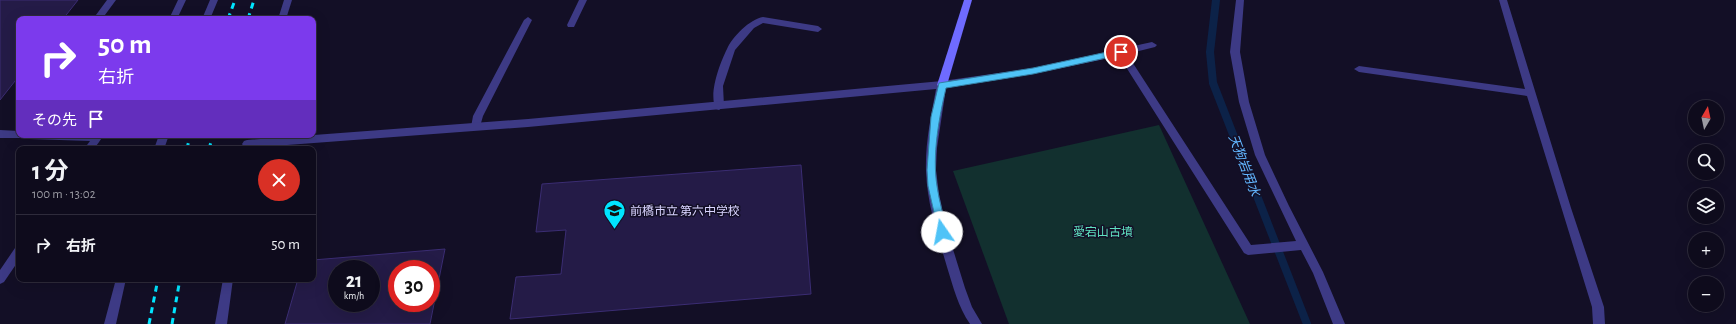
<!DOCTYPE html>
<html lang="ja">
<meta charset="utf-8">
<style>
body{margin:0;font-family:"Alegreya Sans","Noto Sans JP",sans-serif;background:#171425;color:#f1f3f6;height:100vh;display:flex;flex-direction:column;font-size:15px;white-space:nowrap}
*{box-sizing:border-box;margin:0}
p{font-size:13px;color:#9b9ba3}
.icon{flex:none;width:22px;height:22px;fill:none;stroke:currentColor;stroke-width:2;stroke-linecap:round;stroke-linejoin:round}
.map{position:relative;flex:1;overflow:hidden}
.sheet{position:absolute;left:16px;top:146px;width:300px;height:136px;display:flex;flex-direction:column;background:#0e0b1c;border-radius:8px;box-shadow:0 4px 16px #0002,0 0 0 1px #2e2b3b}
.sheet>*{flex:none}
.banner{position:absolute;left:16px;top:16px;width:300px;height:122px;border-radius:8px;box-shadow:0 4px 16px #0002,0 0 0 1px #2e2b3b;background:#7c3aed;color:#fff;overflow:hidden}
.needle{width:26px;rotate:9deg}
.buttons{position:absolute;left:1688px;top:100px;display:grid;gap:8px}
.buttons a{display:grid;place-items:center;width:36px;height:36px;border-radius:50%;background:#0e0b1c;box-shadow:0 4px 16px #0002,0 0 0 1px #2e2b3b;font-size:20px}
.speed{position:absolute;left:328px;top:260px;display:flex;gap:8px;font-size:20px;font-weight:700;text-align:center}
.speed>*{display:grid;place-content:center;width:52px;height:52px;border-radius:50%;background:#0e0b1c;box-shadow:0 4px 16px #0002,0 0 0 1px #2e2b3b;line-height:1}
.speed small{font-size:10px;font-weight:400}
.speed .limit{border:6px solid #d22;background:#fff;color:#111}
.pin{position:absolute;display:grid;place-items:center;width:34px;height:34px;color:#fff;margin:-17px;border:2px solid #fff;border-radius:50%;box-shadow:0 1px 4px #0007}
.me{position:absolute;width:44px;margin:-22px;rotate:348deg;stroke-linejoin:round;filter:drop-shadow(0 0 3px #0008)}
.turn{display:flex;align-items:center;gap:14px;height:84px;padding:0 16px;font-size:18px}
.turn .icon{width:52px;height:52px;stroke-width:2.5}
.turn b{display:block;font-size:28px;line-height:34px}
.then{display:flex;align-items:center;height:38px;padding:0 16px;background:#0003;gap:8px;font-size:15px}
.round{display:grid;place-items:center;flex:none;width:42px;height:42px;border-radius:21px;background:#171425}
.summary{display:flex;align-items:center;justify-content:space-between;height:68px;padding:0 16px}
h1{font-size:24px;font-weight:700;line-height:30px}
ul{padding:0;list-style:none}
li{display:flex;align-items:center;gap:12px;height:60px;padding:0 16px;border-top:1px solid #2e2b3b}
li div{flex:1}
li b{display:block;font-size:15px}
li em{font-style:normal}
.map>svg:first-child{display:block}
.green{fill:#12302f}
.lines{fill:none;stroke-linecap:round;stroke-linejoin:round}
.stream{stroke:#0c2248;stroke-width:8}
.building{fill:#241b47;stroke:#3b2d73;fill-rule:evenodd}
.lane{fill:#3d3a85;fill-rule:evenodd}
.street{fill:#3d3a85;fill-rule:evenodd}
.secondary{fill:#6f6bff;fill-rule:evenodd}
.rail{stroke:#00e5ff;stroke-width:3;stroke-dasharray:6 5;stroke-linecap:butt}
.route{fill:#4fc3f7;stroke:#337fa1}
.labels{text-anchor:middle;stroke-width:3;stroke-linejoin:round;paint-order:stroke}
.poi-label{font-size:12px;fill:#d9d4ff;stroke:#130f26;text-anchor:start}
.park-label{font-size:12px;fill:#5fe0c0;stroke:#130f26}
.water-label{font-size:13px;font-style:italic;fill:#62b6ff;stroke:#130f26}
</style>
<div class="map">
<svg width="1736" height="324" viewBox="0 0 1736 324">
<rect width="100%" height="100%" fill="#130f26"/>
<path class="green" d="M 1159,125 L 1250,324 L 1009,324 L 953,171 Z"/>
<g class="lines">
<path class="stream" d="M 1216,0 L 1210,52 L 1213,83 L 1307,324"/>
</g>
<path class="building" d="M 0,0 L 78,0 L 63,19 L 19,19 L 19,76 L 0,100 Z
M 801,165 L 811,294 L 510,319 L 516,277 L 561,274 L 566,230 L 536,232 L 542,184 Z
M 445,249 L 430,324 L 285,324 L 298,279 L 313,279 L 313,260 ZM 337,269 L 371,269 L 371,303 L 337,303 ZM 397,269 L 431,269 L 431,303 L 397,303 Z"/>
<g class="lines">
<path class="lane" d="M 107,0 L 116,0 L 102,19 L 93,19 Z
M 178,0 L 186,0 L 177,19 L 169,19 Z
M 579,0 L 587,0 L 574,27 L 568,27 L 567,25 Z
M 1499,0 L 1507,0 L 1571,208 L 1604,307 L 1605,324 L 1593,324 L 1592,307 L 1527,96 L 1359,72 L 1354,69 L 1359,66 L 1525,89 Z
M 528,17 L 532,20 L 483,116 L 479,130 L 473,130 L 471,127 L 473,116 L 524,20 Z
M 763,17 L 818,26 L 822,29 L 818,32 L 763,23 L 754,28 L 735,50 L 723,86 L 724,106 L 719,110 L 716,109 C 708,94 720,63 727,49 C 732,37 750,19 763,17 Z
M 0,130 L 19,131 L 19,135 L 24,135 L 22,138 L 0,138 Z
M 24,135 L 104,135 L 94,149 L 84,149 L 90,141 L 29,139 L 26,138 Z
M 19,246 L 19,260 L 4,282 L 0,284 L 0,270 L 15,248 Z"/>
<path class="street" d="M 210,0 L 218,0 L 210,19 L 202,19 Z
M 284,0 L 292,0 L 286,19 L 278,19 Z
M 1236,0 L 1244,0 L 1240,52 L 1249,102 L 1265,155 L 1289,206 L 1323,272 L 1345,324 L 1333,324 L 1313,273 L 1301,250 L 1248,255 L 1244,253 L 1119,56 L 1033,74 L 946,88 L 937,148 L 936,170 L 939,194 L 947,230 L 965,288 L 972,307 L 982,324 L 970,324 C 958,307 953,286 947,267 C 938,236 927,204 926,171 C 925,144 931,116 936,89 L 528,127 L 247,148 L 244,147 L 242,144 L 244,141 L 247,140 L 528,119 L 942,81 L 1033,68 L 1152,42 L 1157,45 L 1155,47 L 1127,54 L 1251,245 L 1296,241 L 1255,155 L 1239,102 L 1230,52 Z
M 159,135 L 169,135 L 164,149 L 154,149 Z
M 116,279 L 126,279 L 116,324 L 104,324 Z
M 223,279 L 233,279 L 227,324 L 215,324 Z"/>
<path class="secondary" d="M 964,0 L 972,0 L 947,85 L 942,89 L 937,85 Z"/>
<path class="rail" d="M 228,19 L 235,0
M 248,19 L 254,0
M 187,149 L 190,135
M 209,149 L 213,135
M 149,324 L 158,279
M 172,324 L 180,279"/>
</g>
<path class="route" d="M 1121,49 L 1124,50 L 1124,54 L 1033,74 L 946,88 C 939,118 932,155 937,186 C 939,201 944,217 947,232 L 946,234 L 939,234 L 928,186 L 927,170 L 931,117 L 939,83 L 1033,68 Z"/>
<defs>
<symbol id="school-pin" viewBox="-11 -11 22 30"><path d="M0 17L-7.5 6A9.5 9.5 0 1 1 7.5 6Z" fill="#00e5ff" stroke="#130f26"/><path d="M0-5L7-2L0 1L-7-2ZM-4 1L0 2.5L4 1V4Q0 6-4 4Z" fill="#111"/></symbol>
</defs>
<g fill-rule="evenodd">
<use href="#school-pin" x="602" y="198" width="25" height="34"/>
</g>
<g class="labels">
<g class="poi-label">
<text x="630" y="215">前橋市立 第六中学校</text>
</g>
<g class="park-label">
<text x="1103" y="236">愛宕山古墳</text>
</g>
<g class="water-label">
<text transform="translate(1245 165) rotate(69)" y="5">天狗岩用水</text>
</g>
</g>
</svg>
<div class="buttons">
<a><svg class="needle" viewBox="-14 -14 28 28"><path d="M0-13l5 13h-10z" fill="#e53935"/><path d="M0 13l5-13h-10z" fill="#9b9ba3"/></svg></a>
<a><svg class="icon" aria-label="search" viewBox="0 0 24 24"><circle cx="10" cy="10" r="6"/><path d="M15 15l6 6"/></svg></a>
<a><svg class="icon" aria-label="layers" viewBox="0 0 24 24"><path d="M12 4l9 5-9 5-9-5zM3 14l9 5 9-5"/></svg></a>
<a>+</a>
<a>−</a>
</div>
<div class="speed"><div>21<small>km/h</small></div><div class="limit">30</div></div>
<div class="pin" style="left:1121px;top:52px;background:#d93025"><svg class="icon" aria-label="arrive" viewBox="0 0 24 24"><path d="M6 21V4h12l-3 4 3 4H6"/></svg></div>
<svg class="me" style="left:942px;top:232px" viewBox="-20 -20 40 40"><circle r="19" fill="#fff"/><path d="M0-13L10 11 0 6-10 11z" fill="#4fc3f7"/></svg>
<div class="banner">
<div class="turn"><svg class="icon" aria-label="right" viewBox="0 0 24 24"><path d="M7 20v-9h11M14 6l5 5-5 5"/></svg><div><b>50 m</b>右折</div></div>
<div class="then">その先<svg class="icon" aria-label="arrive" viewBox="0 0 24 24"><path d="M6 21V4h12l-3 4 3 4H6"/></svg></div>
</div>
<section class="sheet">
<div class="summary"><div><h1>1 分</h1><p>100 m · 13:02</p></div><a class="round" style="background:#d93025;color:#fff"><svg class="icon" aria-label="close" viewBox="0 0 24 24"><path d="M6 6l12 12M18 6L6 18"/></svg></a></div>
<ul>
<li><svg class="icon" aria-label="right" viewBox="0 0 24 24"><path d="M7 20v-9h11M14 6l5 5-5 5"/></svg><div><b>右折</b></div><em>50 m</em></li>
</ul>
</section>
</div>
